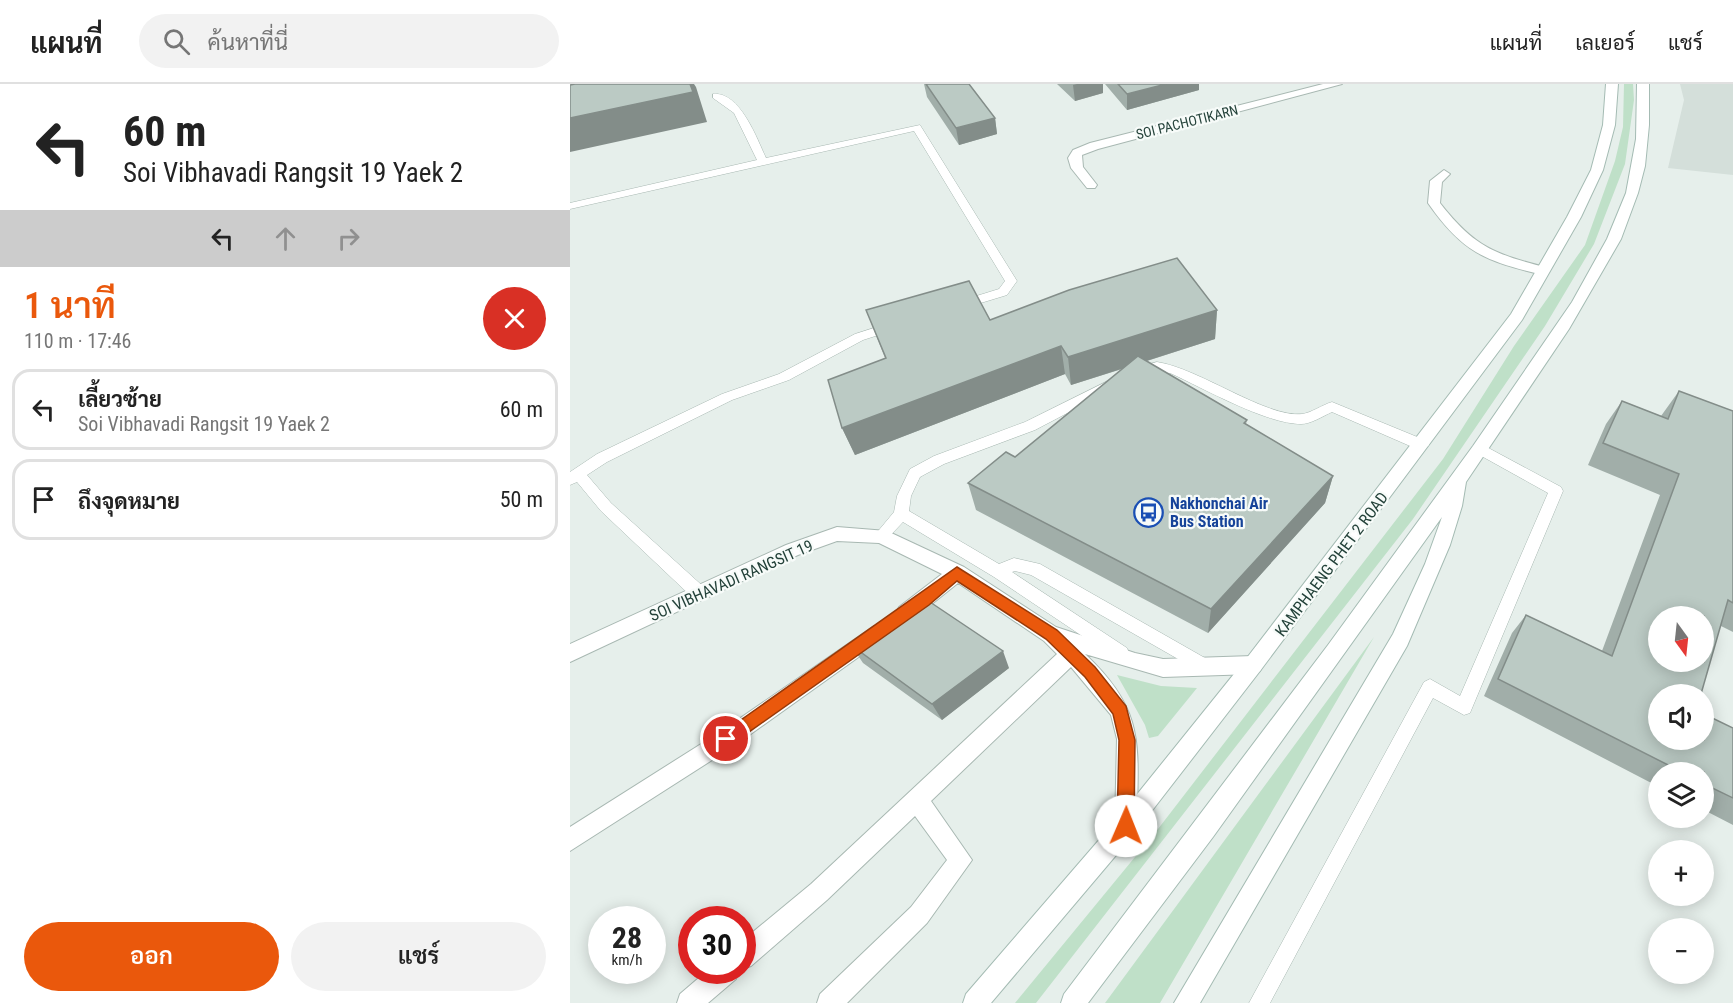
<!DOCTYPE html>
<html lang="th">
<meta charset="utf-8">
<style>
body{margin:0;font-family:"Roboto Condensed",Sarabun,sans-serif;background:#f2f2f2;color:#222;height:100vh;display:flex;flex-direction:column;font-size:22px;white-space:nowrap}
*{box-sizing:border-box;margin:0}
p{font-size:20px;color:#767676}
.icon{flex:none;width:33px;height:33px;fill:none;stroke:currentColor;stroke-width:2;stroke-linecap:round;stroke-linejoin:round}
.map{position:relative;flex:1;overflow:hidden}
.drawer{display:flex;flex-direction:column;background:#fff;width:570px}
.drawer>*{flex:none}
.top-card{background:#fff;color:#222;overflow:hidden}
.needle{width:39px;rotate:165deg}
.fabs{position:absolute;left:1078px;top:522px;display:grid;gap:12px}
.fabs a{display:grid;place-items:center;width:66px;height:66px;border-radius:50%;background:#fff;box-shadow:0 3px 15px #0003;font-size:30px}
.speed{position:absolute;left:18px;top:822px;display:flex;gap:12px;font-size:30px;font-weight:700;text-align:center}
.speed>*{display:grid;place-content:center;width:78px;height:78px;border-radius:50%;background:#fff;box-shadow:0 3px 15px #0003;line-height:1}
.speed small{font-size:15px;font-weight:400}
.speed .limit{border:9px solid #d22;background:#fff;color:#111}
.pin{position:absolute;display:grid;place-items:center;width:51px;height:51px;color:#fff;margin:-26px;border:3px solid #fff;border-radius:50%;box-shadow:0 2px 6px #0007}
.me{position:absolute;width:66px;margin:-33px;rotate:1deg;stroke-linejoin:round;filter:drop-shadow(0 0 4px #0008)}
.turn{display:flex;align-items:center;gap:21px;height:126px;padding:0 24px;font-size:27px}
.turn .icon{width:78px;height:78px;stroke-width:2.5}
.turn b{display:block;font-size:42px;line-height:51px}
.lanes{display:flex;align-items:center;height:57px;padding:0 24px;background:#0003;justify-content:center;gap:30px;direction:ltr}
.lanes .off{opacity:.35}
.round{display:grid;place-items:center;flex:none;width:63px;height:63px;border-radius:32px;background:#f2f2f2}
.headline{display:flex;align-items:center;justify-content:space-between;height:102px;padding:0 24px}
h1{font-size:36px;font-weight:600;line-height:45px;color:#ea580c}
.primary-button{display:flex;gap:12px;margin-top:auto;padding:12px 24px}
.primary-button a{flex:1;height:69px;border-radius:36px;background:#ea580c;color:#fff;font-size:24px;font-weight:600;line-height:69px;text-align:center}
.primary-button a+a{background:#f2f2f2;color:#222}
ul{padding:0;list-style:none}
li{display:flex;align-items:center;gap:18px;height:81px;margin:0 12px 9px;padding:0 12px;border:3px solid #e0e0e0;border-radius:18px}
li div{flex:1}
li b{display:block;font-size:22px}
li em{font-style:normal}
header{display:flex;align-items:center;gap:36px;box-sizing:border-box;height:84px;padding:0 30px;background:#fff;border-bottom:2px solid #e0e0e0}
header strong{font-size:28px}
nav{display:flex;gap:33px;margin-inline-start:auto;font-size:21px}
.search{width:420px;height:54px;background:#f2f2f2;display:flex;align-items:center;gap:15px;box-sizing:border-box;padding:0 21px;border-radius:33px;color:#767676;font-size:22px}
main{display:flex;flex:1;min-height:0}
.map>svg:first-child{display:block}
.built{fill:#d4dfda}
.green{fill:#bfe0c8}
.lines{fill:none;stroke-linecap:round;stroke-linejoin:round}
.lane-casing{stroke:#a8b8b2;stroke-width:1}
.street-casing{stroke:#a8b8b2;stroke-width:2}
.secondary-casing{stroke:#a4bbb3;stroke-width:2}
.lane{fill:#fff;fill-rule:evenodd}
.street{fill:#fff;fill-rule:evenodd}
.secondary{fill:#fff;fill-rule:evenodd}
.wall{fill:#a1aea9}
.shaded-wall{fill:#838d89}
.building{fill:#bbcac4;stroke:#838d89;stroke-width:1.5;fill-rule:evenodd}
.route{fill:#ea580c;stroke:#983908;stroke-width:1.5}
.labels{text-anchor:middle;stroke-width:4.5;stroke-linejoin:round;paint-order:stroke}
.far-street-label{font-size:14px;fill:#24423a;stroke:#f7fbf9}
.transit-label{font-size:16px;font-weight:bold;fill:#164399;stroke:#f7fbf9;text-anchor:start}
.street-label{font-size:16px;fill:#24423a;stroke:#f7fbf9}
</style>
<header>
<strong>แผนที่</strong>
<div class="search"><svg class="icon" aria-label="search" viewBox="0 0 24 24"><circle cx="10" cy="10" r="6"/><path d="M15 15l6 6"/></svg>ค้นหาที่นี่</div>
<nav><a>แผนที่</a><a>เลเยอร์</a><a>แชร์</a></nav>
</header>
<main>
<section class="drawer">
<div class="top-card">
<div class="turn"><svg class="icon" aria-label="left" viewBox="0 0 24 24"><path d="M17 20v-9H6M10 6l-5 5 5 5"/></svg><div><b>60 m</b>Soi Vibhavadi Rangsit 19 Yaek 2</div></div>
<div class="lanes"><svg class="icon" aria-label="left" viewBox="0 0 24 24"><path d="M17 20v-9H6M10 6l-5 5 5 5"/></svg><svg class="icon off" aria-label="ahead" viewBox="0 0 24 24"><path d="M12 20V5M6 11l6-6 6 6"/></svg><svg class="icon off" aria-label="right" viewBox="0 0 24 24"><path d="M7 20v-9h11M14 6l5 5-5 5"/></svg></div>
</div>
<div class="headline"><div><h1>1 นาที</h1><p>110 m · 17:46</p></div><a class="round" style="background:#d93025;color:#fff"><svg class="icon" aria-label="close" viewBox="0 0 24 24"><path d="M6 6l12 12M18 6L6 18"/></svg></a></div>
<ul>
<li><svg class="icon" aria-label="left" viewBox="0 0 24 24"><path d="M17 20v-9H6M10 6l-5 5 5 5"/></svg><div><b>เลี้ยวซ้าย</b><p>Soi Vibhavadi Rangsit 19 Yaek 2</p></div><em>60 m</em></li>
<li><svg class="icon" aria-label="arrive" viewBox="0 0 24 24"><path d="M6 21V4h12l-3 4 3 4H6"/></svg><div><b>ถึงจุดหมาย</b></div><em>50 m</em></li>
</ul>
<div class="primary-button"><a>ออก</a><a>แชร์</a></div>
</section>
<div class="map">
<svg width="1163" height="919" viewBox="0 0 1163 919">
<rect width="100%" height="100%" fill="#e6efeb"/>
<path class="built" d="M 1110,0 L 1163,0 L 1163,91 L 1098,84 L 1114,16 Z"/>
<path class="green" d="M 1054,0 L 1063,0 L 1064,16 L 1055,80 L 1024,160 L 975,242 L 843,435 L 466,919 L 445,919 L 588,745 L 873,375 L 944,262 L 1015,161 L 1045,77 L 1053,43 Z
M 804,553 L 590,919 L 535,919 Z
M 547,591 L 591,602 L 627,604 L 588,652 L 579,654 L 575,641 Z"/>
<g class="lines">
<defs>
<path id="lane" d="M 143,10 C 170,7 187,55 196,74 L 350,41 L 447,197 L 437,211 L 391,225 L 387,224 L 387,218 L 429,205 L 435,197 L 344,47 L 0,125 L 0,119 L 187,76 L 164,29 L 143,14 Z
M 323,238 L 329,242 L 327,245 L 293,256 L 219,296 L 162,316 L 37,378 L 17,391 L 41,419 L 136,505 L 138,510 L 136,515 L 130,517 L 124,515 L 31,427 L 7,398 L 0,401 L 0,388 L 27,370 L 152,310 L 209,290 L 285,250 Z
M 587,278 C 629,284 696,334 732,330 C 741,329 752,321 762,318 L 857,357 L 859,361 L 852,366 L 847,365 L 762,328 C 753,332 741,340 731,340 C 696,340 633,304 600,289 L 587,288 L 567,293 L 561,288 L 562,285 Z
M 538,297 L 545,302 L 543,305 L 465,346 L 374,380 L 350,393 L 341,412 L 339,427 L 429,480 L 444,474 L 470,480 L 642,578 L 644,583 L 642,588 L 636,591 L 461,491 L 445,487 L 442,488 L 557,564 L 559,569 L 557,574 L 551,576 L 545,574 L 424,493 L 333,438 L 316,456 L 306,456 L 304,452 L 324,428 L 327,412 L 340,385 L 364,372 L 455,338 Z
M 911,360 L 991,403 L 993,407 L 900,629 L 894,631 L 863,614 L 700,919 L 679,919 L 854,598 L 860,595 L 890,612 L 978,409 L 906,369 L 904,365 Z"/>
<path id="street" d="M 753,0 L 772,0 L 528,65 L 512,71 L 513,83 L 527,101 L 525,104 L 517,104 L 501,84 L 498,74 L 503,66 L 520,59 Z
M 874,86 L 880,90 L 872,98 L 870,119 C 905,164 925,170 978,184 L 978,190 L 973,191 C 915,177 893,169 858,119 L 860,97 Z
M 267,443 L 317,447 L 394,483 L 486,543 L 565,569 L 593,575 L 683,572 L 690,575 L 693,581 L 690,587 L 683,590 L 593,593 L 515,570 C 578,629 567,663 567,742 L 564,750 L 556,753 L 548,750 L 545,742 L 547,655 L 541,631 L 501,583 L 361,717 L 402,776 L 357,839 L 277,919 L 247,919 L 250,910 L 341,823 L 377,776 L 345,732 L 257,816 L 181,882 L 172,885 L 172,857 L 241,800 L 487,570 L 474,557 L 388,499 L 343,535 L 336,537 L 329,535 L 326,529 L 329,523 L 372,490 L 309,459 L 267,457 L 228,471 L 0,578 L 0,560 L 216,461 Z
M 304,542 L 311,545 L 314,551 L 311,557 L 164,662 L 0,767 L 0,743 L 150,648 Z
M 138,886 L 169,886 L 166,895 L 138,919 L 107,919 L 110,910 Z"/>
<path id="secondary" d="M 1036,0 L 1048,0 L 1045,41 L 1033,86 L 1011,133 L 952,236 L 690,587 L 564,750 L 421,919 L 393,919 L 396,910 L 548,734 L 676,575 L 941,230 L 997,133 L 1021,86 L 1033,41 Z
M 1067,0 L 1079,0 L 1079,41 L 1075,82 L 1068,109 L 1051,155 L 999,245 L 896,398 L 892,422 L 880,461 L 837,562 L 630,919 L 604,919 L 823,550 L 855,480 L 872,433 L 643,753 L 518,919 L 491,919 L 494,910 L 758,561 L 903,362 L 1002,218 L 1037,155 L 1056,109 L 1066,55 Z"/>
</defs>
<use href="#lane" class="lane-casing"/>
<use href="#street" class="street-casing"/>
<use href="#secondary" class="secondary-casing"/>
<use href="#lane" class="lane"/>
<use href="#street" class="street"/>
<use href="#secondary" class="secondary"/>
</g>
<path class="wall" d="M 354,0 L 399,0 L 425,34 L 427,50 L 389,61 L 357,13 Z
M 487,0 L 533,0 L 533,9 L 505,17 Z
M 535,0 L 629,0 L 629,6 L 557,26 Z
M 296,226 L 420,236 L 647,226 L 645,255 L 577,277 L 677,336 L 676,340 L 763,392 L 755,419 L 638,549 L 406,426 L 398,399 L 445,373 L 552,285 L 501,301 L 495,290 L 285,371 L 272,344 L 315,274 Z
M 1109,307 L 1163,327 L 1163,548 L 1151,542 L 1089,610 L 1163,644 L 1163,741 L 1134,726 L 1134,688 L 1089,688 L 1089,703 L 914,612 L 942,549 L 956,531 L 1032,567 L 1090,411 L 1018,381 L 1036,340 L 1052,317 L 1091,332 Z
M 281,561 L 439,584 L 372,636 L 293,579 Z"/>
<path class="shaded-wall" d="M 120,0 L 124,0 L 126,3 L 137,38 L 0,68 L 0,34 Z
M 507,0 L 533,0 L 533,9 L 505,17 L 503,1 Z
M 596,0 L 629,0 L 629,6 L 557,26 L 557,10 Z
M 425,34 L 427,50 L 389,61 L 386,44 Z
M 647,226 L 645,255 L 501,301 L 498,273 Z
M 491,262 L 495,290 L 285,371 L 272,344 Z
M 763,392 L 755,419 L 638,549 L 641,525 Z
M 433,567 L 439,584 L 372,636 L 362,620 Z"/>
<path class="building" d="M 5,0 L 120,0 L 123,8 L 0,34 L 0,1 Z
M 356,0 L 399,0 L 425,34 L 386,44 Z
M 548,0 L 596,0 L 557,10 Z
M 607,174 L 647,226 L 498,273 L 491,262 L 272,344 L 258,296 L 316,274 L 296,226 L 399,197 L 420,236 L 499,206 Z
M 568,272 L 677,336 L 674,339 L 763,392 L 641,525 L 398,399 L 436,368 L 445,373 Z
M 1109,307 L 1163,327 L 1163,519 L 1158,516 L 1131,610 L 1089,610 L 1089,656 L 1134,656 L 1134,630 L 1163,644 L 1163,714 L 1134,700 L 1134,688 L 1112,688 L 928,595 L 956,531 L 1042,572 L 1109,390 L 1033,359 L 1052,317 L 1098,335 ZM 1089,532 L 1134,532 L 1134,578 L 1089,578 Z
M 351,512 L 433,567 L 362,620 L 281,561 Z"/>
<path class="route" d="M 387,483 L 487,546 L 525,583 L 556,622 L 565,656 L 564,742 L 562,748 L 556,751 L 550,748 L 547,742 L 549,656 L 543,630 L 515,593 L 476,555 L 387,497 L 359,521 L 162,660 L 156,663 L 151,660 L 149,655 L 151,650 Z"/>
<defs>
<symbol id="bus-ring" viewBox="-11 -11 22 22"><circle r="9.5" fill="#f7fbf9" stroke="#1a4fb4" stroke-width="1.5"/><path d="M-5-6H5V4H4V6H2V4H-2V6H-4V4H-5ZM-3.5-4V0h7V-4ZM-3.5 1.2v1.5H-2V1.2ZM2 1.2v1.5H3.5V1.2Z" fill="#1a4fb4"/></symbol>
</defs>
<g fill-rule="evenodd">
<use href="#bus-ring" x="562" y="412" width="33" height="33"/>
</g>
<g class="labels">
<g class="far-street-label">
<text transform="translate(617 38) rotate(-14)" y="5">SOI PACHOTIKARN</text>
</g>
<g class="transit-label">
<text x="600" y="425">Nakhonchai Air<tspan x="600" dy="18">Bus Station</tspan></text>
</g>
<g class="street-label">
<text transform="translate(761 480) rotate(-53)" y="6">KAMPHAENG PHET 2 ROAD</text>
<text transform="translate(161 496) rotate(-24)" y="6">SOI VIBHAVADI RANGSIT 19</text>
</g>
</g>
</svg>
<div class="fabs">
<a><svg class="needle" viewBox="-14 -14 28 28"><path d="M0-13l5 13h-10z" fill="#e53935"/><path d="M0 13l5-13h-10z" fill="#767676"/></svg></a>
<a><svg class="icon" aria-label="sound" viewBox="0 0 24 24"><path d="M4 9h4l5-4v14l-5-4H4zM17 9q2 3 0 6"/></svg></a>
<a><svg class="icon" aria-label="layers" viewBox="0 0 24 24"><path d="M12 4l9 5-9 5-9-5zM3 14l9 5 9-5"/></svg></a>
<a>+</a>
<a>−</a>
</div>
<div class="speed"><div>28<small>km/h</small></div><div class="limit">30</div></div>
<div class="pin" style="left:156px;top:655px;background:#d93025"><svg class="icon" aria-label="arrive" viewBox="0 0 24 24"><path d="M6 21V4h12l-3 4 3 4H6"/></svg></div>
<svg class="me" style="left:556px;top:742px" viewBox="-20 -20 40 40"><circle r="19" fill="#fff"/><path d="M0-13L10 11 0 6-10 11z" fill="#ea580c"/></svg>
</div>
</main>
